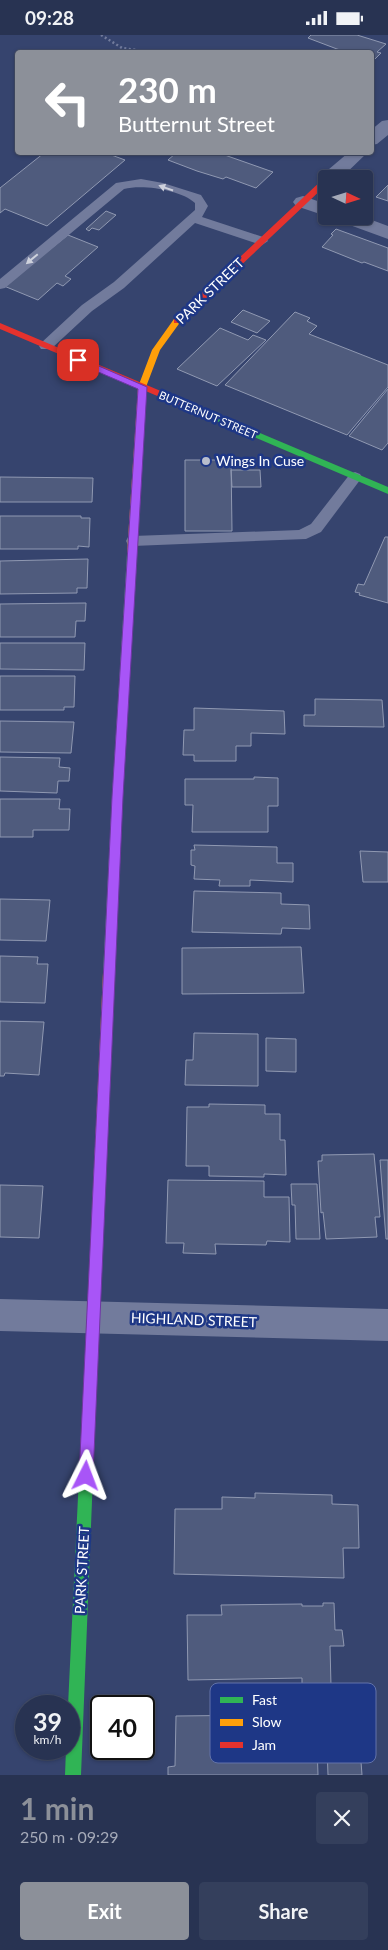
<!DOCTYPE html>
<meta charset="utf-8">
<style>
body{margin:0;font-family:Lato,sans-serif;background:#343f5c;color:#f1f3f6;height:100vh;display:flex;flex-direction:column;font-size:19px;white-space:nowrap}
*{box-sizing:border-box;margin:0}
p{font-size:16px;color:#a5aab8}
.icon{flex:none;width:28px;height:28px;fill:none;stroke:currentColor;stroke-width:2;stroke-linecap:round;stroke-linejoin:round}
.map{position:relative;height:1740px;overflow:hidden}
.drawer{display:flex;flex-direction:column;background:#283352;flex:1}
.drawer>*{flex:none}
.hud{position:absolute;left:15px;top:15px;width:359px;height:105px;border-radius:5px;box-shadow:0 1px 4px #0004,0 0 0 1px #444e69;background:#8c9099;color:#fff;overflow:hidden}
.needle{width:32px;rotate:94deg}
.buttons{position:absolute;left:318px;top:135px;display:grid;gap:10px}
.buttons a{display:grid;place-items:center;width:55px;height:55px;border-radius:5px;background:#283352;box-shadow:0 1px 4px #0004,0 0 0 1px #444e69;font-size:25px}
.speed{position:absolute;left:15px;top:1660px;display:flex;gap:10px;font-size:25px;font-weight:700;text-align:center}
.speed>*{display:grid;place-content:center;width:65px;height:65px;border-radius:50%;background:#283352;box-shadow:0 1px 4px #0004,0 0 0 1px #444e69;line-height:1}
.speed small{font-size:12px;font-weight:400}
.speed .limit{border:2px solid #111;border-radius:8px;background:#fff;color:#111}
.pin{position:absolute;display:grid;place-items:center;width:42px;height:42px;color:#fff;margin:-21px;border-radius:10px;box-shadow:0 2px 8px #0006}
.me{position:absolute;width:55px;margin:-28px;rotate:3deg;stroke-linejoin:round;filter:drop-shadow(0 0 4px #0008)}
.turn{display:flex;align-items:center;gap:18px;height:105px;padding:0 20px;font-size:22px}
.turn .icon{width:65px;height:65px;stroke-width:2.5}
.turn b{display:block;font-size:35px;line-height:42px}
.round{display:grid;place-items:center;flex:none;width:52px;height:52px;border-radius:5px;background:#343f5c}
.headline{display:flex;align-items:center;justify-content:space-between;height:85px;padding:0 20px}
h1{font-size:30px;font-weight:700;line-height:38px;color:#8c9099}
.action{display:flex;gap:10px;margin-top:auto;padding:10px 20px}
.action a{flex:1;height:58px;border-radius:5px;background:#8c9099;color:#fff;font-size:20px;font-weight:700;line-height:58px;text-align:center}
.action a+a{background:#343f5c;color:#f1f3f6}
.status{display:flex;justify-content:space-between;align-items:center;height:35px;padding:0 25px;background:#283352;direction:ltr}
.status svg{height:14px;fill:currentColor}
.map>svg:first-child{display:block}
.building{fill:#4f5b7d;stroke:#9099b2}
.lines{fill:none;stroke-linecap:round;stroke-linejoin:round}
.path{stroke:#727b9c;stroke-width:2.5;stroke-dasharray:2 2.5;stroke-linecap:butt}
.lane{fill:#727b9c;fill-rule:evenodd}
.street{fill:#727b9c;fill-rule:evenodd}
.fast{fill:#30b455;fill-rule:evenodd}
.slow{fill:#ff9f0a;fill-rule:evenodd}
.jam{fill:#e5322d;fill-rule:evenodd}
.oneway{fill:#ced1dc}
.route{fill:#a855f7;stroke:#6d37a1}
.poi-dot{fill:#b9becc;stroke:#1e3786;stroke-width:2}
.labels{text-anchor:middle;stroke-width:5;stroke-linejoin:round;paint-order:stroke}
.far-street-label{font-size:11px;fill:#fff;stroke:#1e3786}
.street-label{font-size:14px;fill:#fff;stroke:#1e3786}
.poi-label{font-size:14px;fill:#fff;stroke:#1e3786;text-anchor:start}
.key{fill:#1e3786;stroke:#6273aa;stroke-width:1}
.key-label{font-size:14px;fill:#fff}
</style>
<div class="status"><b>09:28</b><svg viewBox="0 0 49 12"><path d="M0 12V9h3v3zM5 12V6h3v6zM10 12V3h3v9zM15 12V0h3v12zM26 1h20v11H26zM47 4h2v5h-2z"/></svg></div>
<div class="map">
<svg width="388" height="1740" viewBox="0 0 388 1740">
<rect width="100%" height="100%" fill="#36446e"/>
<path class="building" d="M 311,0 L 357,0 L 386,9 L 377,17 L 381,18 L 374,25 L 371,24 L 371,18 L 351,18 L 337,14 L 308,3 Z
M 44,118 L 106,118 L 125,125 L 47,191 L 5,174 L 0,178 L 0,153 Z
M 176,118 L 219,118 L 273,137 L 256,153 L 226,142 L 223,144 L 197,136 L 168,125 Z
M 388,150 L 388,166 L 376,162 Z
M 106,176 L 116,180 L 99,195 L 92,193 L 89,196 L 86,194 Z
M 336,194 L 388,213 L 388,236 L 364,227 L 362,228 L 322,212 L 333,200 L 331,199 Z
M 68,200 L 98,212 L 65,241 L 71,244 L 63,251 L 57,248 L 38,265 L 4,251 Z
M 243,275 L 270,286 L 257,298 L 231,287 Z
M 295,277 L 310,283 L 307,286 L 317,291 L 309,299 L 388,330 L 388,352 L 347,400 L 225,350 Z
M 220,293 L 248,305 L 253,300 L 266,305 L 217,351 L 177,334 Z
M 388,354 L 388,408 L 382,415 L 349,401 Z
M 185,425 L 231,425 L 232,496 L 185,496 Z
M 231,435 L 260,435 L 261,452 L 232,452 Z
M 0,442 L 93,443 L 92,467 L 0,467 Z
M 0,481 L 81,481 L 81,483 L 90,483 L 89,512 L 78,511 L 78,514 L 0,514 Z
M 385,502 L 388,502 L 388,568 L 359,560 L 360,558 L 355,557 L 358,549 L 364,550 Z
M 88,524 L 87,553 L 77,553 L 77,558 L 0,559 L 0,526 Z
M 86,568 L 85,586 L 76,586 L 75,602 L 0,602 L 0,569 Z
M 0,608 L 85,608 L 84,635 L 0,634 Z
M 0,641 L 75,641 L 74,672 L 64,672 L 64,675 L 0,675 Z
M 315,664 L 382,665 L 384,692 L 304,691 L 304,680 L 315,680 Z
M 194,673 L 284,676 L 285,699 L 251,698 L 251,711 L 236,711 L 236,726 L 194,726 L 194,720 L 183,720 L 184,695 L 194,695 Z
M 0,686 L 74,687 L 71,718 L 0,717 Z
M 0,722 L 60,723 L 59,732 L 70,733 L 69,746 L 58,746 L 57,758 L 0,756 Z
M 254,742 L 278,743 L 278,771 L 268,771 L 268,797 L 192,797 L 193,770 L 185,770 L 185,744 L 254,744 Z
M 0,764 L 60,764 L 59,774 L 70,774 L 69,795 L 33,795 L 33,802 L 0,802 Z
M 194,810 L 277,812 L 277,828 L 293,828 L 293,847 L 250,845 L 250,851 L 219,851 L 220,845 L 194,844 L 195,831 L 191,830 L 191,815 L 195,815 Z
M 360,816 L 388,817 L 388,847 L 363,847 Z
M 194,856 L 281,858 L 281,869 L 309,870 L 310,894 L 282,893 L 281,899 L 192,897 Z
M 0,864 L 50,865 L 46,906 L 0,905 Z
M 301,912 L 304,958 L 182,959 L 182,913 Z
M 0,921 L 38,922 L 37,929 L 48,929 L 45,968 L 0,967 Z
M 0,986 L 44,987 L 39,1040 L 5,1038 L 4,1041 L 0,1041 Z
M 194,998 L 258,999 L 258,1051 L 185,1050 L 186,1025 L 193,1025 Z
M 266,1003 L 296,1004 L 296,1037 L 266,1036 Z
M 209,1069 L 265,1070 L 265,1079 L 280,1079 L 280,1105 L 285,1105 L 286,1140 L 264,1139 L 264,1142 L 209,1141 L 209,1131 L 186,1131 L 187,1072 L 209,1072 Z
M 374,1119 L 380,1182 L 375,1182 L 377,1202 L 326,1204 L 323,1177 L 321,1178 L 318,1126 L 322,1126 L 322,1120 Z
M 380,1125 L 388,1125 L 388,1204 L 386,1204 Z
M 168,1145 L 264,1146 L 264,1162 L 289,1162 L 290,1207 L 267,1206 L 266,1210 L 215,1209 L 216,1219 L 183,1218 L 184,1208 L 166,1208 Z
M 291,1149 L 317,1149 L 320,1204 L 296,1204 L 295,1170 L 292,1170 Z
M 0,1150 L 43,1151 L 39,1203 L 0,1202 Z
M 255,1458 L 332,1460 L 332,1469 L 358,1470 L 359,1513 L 343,1513 L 344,1543 L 174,1539 L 175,1474 L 222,1474 L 222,1462 L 255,1463 Z
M 323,1568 L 334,1568 L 335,1595 L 342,1595 L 344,1611 L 330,1611 L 331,1651 L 302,1651 L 302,1643 L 188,1645 L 187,1580 L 222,1580 L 221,1570 L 302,1569 L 302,1571 L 323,1571 Z
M 267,1669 L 291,1669 L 292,1681 L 316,1681 L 318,1740 L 168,1740 L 168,1732 L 175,1731 L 176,1681 L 268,1680 Z
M 327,1713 L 360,1713 L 362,1740 L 328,1740 Z"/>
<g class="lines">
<path class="path" d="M 101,0 L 122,13 L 159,18"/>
<path class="lane" d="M 141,144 L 163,148 L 201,160 L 208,171 L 202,182 L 266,203 L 268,206 L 262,210 L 258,209 L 195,188 L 124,253 L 92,276 L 51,314 L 41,314 L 39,311 L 41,308 L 82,270 L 114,247 L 195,175 L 195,168 C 181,155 143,149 124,154 L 5,253 L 0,254 L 0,244 L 116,148 Z
M 355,437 L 360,439 L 362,442 L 360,445 L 321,497 L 306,504 L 133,511 L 128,510 L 126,506 L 128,502 L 133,501 L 299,495 L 311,489 L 350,439 Z"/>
<path class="street" d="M 388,85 L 388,100 L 377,109 L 371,110 L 371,95 L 382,86 Z
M 348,118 L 367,118 L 340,144 L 326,144 L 326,149 L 322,148 L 320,144 L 322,140 Z
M 303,161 L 326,169 L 326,181 L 296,171 L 293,167 L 296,163 Z
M 334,181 L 361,181 L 388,191 L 388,204 L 336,185 Z
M 0,1264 L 388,1274 L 388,1306 L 0,1296 Z"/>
<path class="fast" d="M 205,375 L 388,452 L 388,459 L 202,380 L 201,378 Z
M 132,516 L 137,519 L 122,763 L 115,938 L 113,942 L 109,943 L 105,942 L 103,938 L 112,763 L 127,519 Z
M 86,1434 L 91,1436 L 93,1441 L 81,1740 L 65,1740 L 66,1714 L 69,1714 L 68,1671 L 79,1441 L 81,1436 Z"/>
<path class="slow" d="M 177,283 L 181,286 L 160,315 L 146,352 L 137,519 L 132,522 L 127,519 L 138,352 L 152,315 L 174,284 Z
M 109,933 L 113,934 L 115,938 L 104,1176 L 103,1180 L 98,1182 L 93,1180 L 92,1176 L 103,938 L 105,934 Z"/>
<path class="jam" d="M 323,144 L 326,144 L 326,150 L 180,288 L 174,288 L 174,284 Z
M 0,288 L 208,376 L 209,378 L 208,380 L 202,380 L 0,294 Z
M 98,1170 L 103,1172 L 104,1176 L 93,1441 L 91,1446 L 86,1448 L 81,1446 L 79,1441 L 92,1176 L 93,1172 Z"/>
</g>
<defs><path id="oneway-solid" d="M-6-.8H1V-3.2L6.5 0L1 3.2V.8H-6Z" transform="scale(1.25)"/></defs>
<g class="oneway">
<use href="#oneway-solid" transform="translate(166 153) rotate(-161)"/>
<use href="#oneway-solid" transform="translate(32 224) rotate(140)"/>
</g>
<path class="route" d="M 78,322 L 147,352 L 123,762 L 93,1441 L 91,1446 L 86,1448 L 81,1446 L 79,1441 L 112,762 L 138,354 L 75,327 L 74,325 Z"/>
<circle class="poi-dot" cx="206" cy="426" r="5"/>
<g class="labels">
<g class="far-street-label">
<text transform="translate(208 380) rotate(23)" y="4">BUTTERNUT STREET</text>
</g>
<g class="street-label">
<text transform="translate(210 256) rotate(-44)" y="5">PARK STREET</text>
<text transform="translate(194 1285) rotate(2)" y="5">HIGHLAND STREET</text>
<text transform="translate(82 1535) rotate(-87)" y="5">PARK STREET</text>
</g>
<g class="poi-label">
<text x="216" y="431">Wings In Cuse</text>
</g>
</g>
<rect x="210" y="1648" width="166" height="80" rx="8" class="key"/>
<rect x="220" y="1662" width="23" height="6" fill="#30b455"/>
<rect x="220" y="1684" width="23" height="7" fill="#ff9f0a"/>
<rect x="220" y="1707" width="23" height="6" fill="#e5322d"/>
<g class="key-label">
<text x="252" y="1670">Fast</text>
<text x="252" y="1692">Slow</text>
<text x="252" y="1715">Jam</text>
</g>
</svg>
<div class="buttons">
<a><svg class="needle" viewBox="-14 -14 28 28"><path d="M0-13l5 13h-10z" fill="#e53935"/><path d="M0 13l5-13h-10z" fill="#a5aab8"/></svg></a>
</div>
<div class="speed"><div>39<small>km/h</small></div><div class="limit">40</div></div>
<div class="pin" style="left:78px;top:325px;background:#d93025"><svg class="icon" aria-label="arrive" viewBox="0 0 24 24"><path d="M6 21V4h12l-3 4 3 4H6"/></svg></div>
<svg class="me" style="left:86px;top:1441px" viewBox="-20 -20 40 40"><path d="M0-17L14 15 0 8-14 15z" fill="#a855f7" stroke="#fff" stroke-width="4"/></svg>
<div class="hud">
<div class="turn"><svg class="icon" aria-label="left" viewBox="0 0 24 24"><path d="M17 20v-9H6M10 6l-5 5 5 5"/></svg><div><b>230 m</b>Butternut Street</div></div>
</div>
</div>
<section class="drawer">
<div class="headline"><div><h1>1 min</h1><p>250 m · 09:29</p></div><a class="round"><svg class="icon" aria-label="close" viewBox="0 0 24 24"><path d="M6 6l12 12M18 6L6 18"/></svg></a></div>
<div class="action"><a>Exit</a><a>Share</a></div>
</section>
